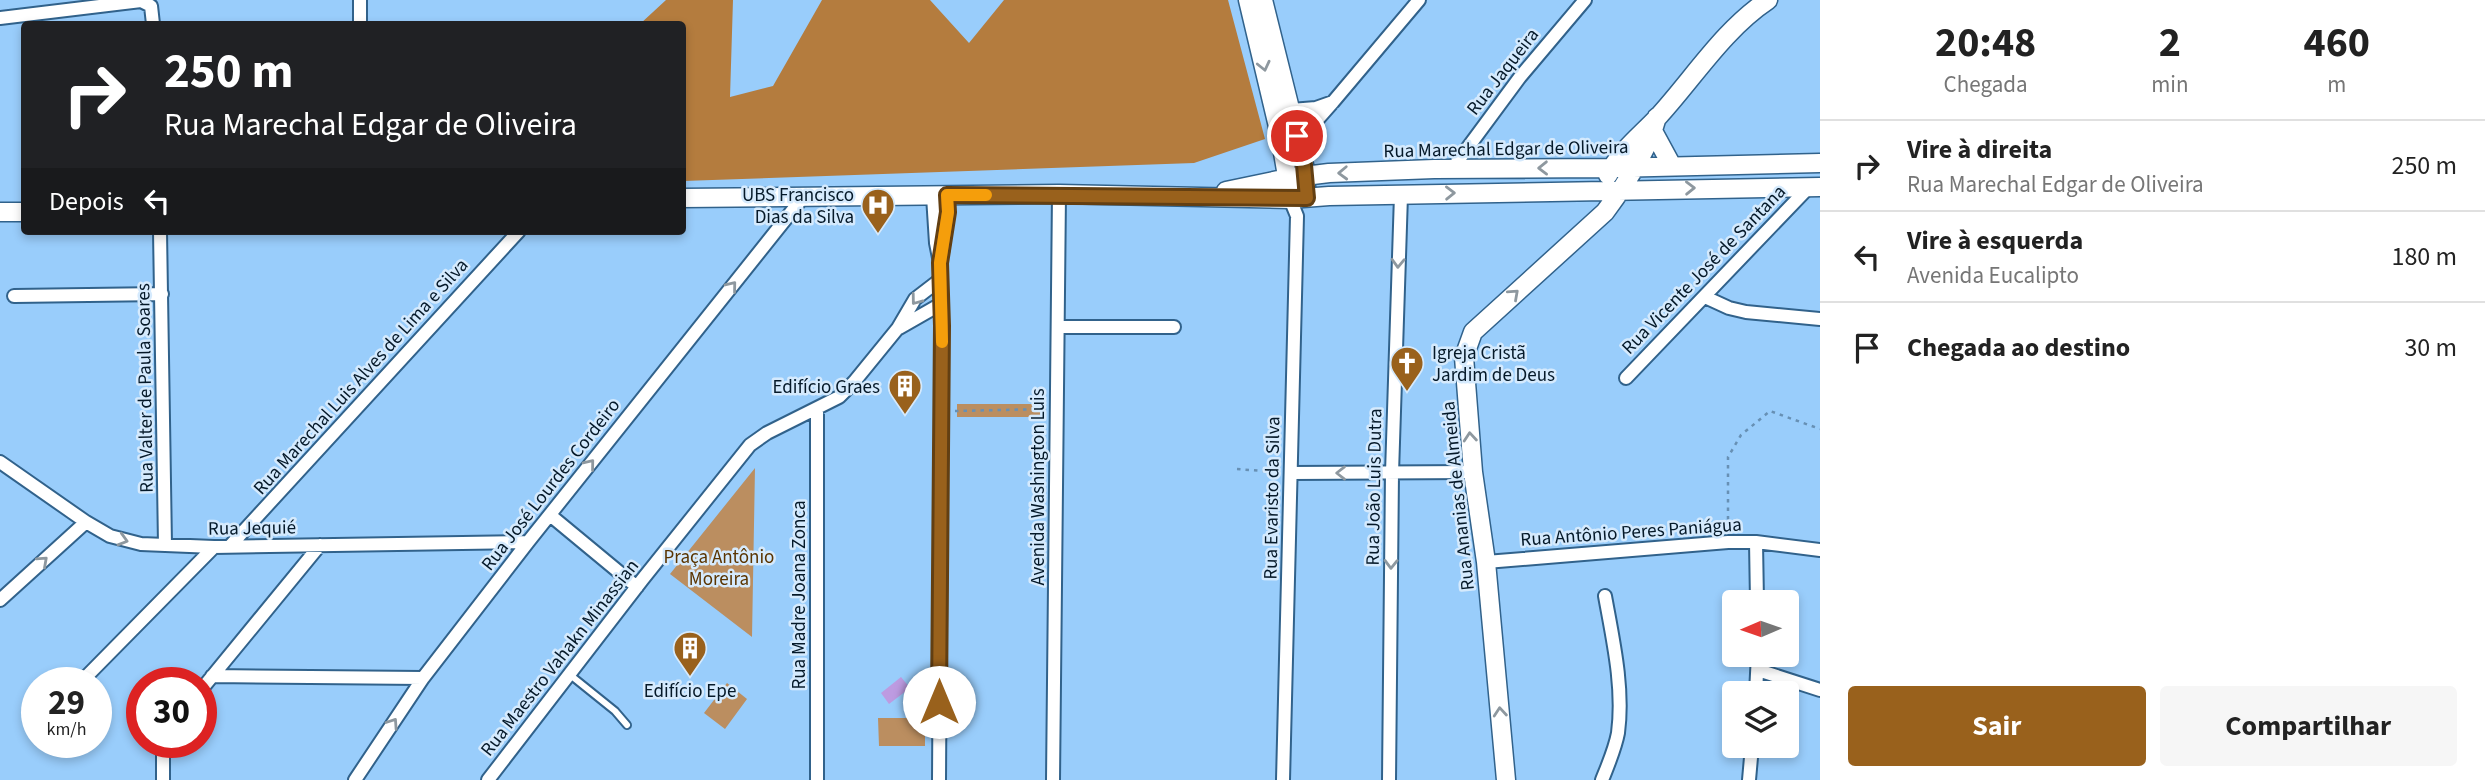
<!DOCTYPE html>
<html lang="pt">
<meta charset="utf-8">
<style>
body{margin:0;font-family:"Source Sans 3",sans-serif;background:#f6f6f6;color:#222;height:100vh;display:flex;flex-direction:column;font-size:26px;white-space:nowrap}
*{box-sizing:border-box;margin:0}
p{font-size:23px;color:#767676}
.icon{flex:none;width:38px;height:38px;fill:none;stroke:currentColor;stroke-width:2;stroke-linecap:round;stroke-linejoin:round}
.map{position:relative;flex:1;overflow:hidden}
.sheet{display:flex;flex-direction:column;background:#fff;width:665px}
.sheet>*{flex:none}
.hud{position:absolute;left:21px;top:21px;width:665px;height:214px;border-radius:7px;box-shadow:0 4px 10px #0003;background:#202124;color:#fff;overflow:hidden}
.needle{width:46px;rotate:268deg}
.controls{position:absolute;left:1722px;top:590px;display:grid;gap:14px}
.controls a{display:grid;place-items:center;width:77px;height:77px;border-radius:7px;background:#fff;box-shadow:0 4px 10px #0003;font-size:35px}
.speed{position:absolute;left:21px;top:667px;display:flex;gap:14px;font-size:35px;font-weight:700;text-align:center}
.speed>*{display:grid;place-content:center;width:91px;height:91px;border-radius:50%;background:#fff;box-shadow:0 4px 10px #0003;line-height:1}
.speed small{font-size:18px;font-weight:400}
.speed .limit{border:10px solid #d22;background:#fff;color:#111}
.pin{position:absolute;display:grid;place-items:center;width:60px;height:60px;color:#fff;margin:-30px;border:4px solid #fff;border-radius:50%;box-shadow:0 2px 7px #0007}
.me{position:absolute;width:77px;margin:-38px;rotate:0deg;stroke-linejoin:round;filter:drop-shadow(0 0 5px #0008)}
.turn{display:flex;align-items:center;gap:24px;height:147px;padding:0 28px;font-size:32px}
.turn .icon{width:91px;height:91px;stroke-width:2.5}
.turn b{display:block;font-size:49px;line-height:60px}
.then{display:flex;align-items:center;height:66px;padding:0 28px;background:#0003;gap:14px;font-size:26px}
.eta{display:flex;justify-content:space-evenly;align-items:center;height:119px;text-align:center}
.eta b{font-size:42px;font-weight:700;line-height:49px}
.action{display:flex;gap:14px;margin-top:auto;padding:14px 28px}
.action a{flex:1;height:80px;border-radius:7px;background:#99611c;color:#fff;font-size:28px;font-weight:700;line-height:80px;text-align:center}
.action a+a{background:#f6f6f6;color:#222}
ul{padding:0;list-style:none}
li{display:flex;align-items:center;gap:21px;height:91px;padding:0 28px;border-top:2px solid #e0e0e0}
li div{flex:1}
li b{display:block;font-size:26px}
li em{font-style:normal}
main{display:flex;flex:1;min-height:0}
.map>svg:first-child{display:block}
.green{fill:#bb8e60}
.forest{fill:#b47c3e}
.water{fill:#bd9be1}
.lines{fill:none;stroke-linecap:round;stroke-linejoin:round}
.lane-casing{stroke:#31628b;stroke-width:10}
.street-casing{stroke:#31628b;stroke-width:16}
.secondary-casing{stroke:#31628b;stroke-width:21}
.path{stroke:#6790b4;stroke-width:2.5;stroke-dasharray:3.5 5;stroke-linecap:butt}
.lane{stroke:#fff;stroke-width:6}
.street{stroke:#fff;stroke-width:12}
.secondary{stroke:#fff;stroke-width:18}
.oneway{stroke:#8e989f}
.route-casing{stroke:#633f12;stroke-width:18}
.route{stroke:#99611c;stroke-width:12}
.slow{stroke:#f59e0b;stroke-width:12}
.labels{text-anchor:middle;stroke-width:5;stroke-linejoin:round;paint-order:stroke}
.street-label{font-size:19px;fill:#051929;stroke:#d5eafd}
.poi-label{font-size:19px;fill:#051929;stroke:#d5eafd;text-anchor:end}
.park-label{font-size:19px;fill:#5a3400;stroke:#d5eafd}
</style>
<main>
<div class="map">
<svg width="1820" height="780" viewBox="0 0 1820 780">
<rect width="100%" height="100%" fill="#99cdfb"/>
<path class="green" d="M 957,404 L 1046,404 L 1046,417 L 957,417 Z
M 755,468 L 752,637 L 670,574 Z
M 727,683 L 747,699 L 725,729 L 704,713 Z
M 878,718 L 925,718 L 925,746 L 879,746 Z"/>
<path class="forest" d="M 666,0 L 733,0 L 730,97 L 773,86 L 822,0 L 930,0 L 969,43 L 1004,0 L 1228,0 L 1265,139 L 1194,163 L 683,181 L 682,24 L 640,24 Z"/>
<path class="water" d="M 901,677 L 910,688 L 889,704 L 881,693 Z"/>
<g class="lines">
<defs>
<path id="lane" d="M 569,674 L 615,711 L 627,725"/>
<path id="street" d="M 360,0 L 360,24
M 0,18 L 141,1 L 151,6 L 153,24
M 1291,110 L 1316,108 L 1333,102
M 1297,136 L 1310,128 L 1333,102 L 1419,0
M 1452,169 L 1520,77 L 1585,0
M 933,196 L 936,243 L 940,263 L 942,326 L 939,780
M 160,231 L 165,545
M 942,253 L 948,212 L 947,195
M 14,296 L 162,294
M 1705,297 L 1729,308 L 1746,312 L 1820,319
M 1058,327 L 1174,327
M 899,328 L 941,304
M 1626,378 L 1810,186
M 817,409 L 817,780
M 0,462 L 86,522 L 110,536 L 141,544 L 214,547 L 528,542
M 1291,473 L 1473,472
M 550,515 L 637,587
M 1756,542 L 1757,602
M 230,546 L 519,231
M 1486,562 L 1728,542 L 1756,542 L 1820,550
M 0,600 L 86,522
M 1758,670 L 1820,690
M 212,676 L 423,678
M 81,682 L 214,547
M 201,690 L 320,545
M 1756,693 L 1758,654
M 163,780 L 163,753 L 166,742
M 355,780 L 423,678 L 528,542 L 804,196
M 488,780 L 642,580 L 750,445 L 767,433 L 839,397 L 854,382 L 898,328 L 915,299 L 941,279
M 1053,780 L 1059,194
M 1283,780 L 1297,216 L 1290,199
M 1389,780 L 1392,473 L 1401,195
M 1602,780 C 1608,765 1615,749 1618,733 C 1624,688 1613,640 1605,596
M 1749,780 L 1752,746"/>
<path id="secondary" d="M 1248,0 L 1280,135 L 1289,188
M 1263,0 L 1304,165 L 1306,187
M 1653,131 L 1672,166
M 1608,175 C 1619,152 1640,136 1657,118 C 1693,79 1723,30 1768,0
M 1226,191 L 1288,178 L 1329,173 L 1434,169 L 1612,168 L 1820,163
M 682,198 L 1059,194 L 1290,199 L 1329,196 L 1820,187
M 0,212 L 24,212
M 1506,780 L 1486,562 L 1473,472 L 1464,357 L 1473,332 L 1605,212 C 1626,184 1648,151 1657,117"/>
</defs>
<use href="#lane" class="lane-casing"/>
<use href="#street" class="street-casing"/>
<use href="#secondary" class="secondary-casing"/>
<path class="path" d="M 955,411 L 1046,409
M 1237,469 L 1277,472
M 1728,528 L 1728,457 L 1741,435 L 1770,411 L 1820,429"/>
<use href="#lane" class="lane"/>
<use href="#street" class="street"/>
<use href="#secondary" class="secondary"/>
</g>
<defs><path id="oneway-chevron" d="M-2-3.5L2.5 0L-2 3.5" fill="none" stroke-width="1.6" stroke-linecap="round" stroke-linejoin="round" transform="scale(1.75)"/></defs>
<g class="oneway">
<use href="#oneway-chevron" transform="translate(1264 66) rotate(77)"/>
<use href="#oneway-chevron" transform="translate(1543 168) rotate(179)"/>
<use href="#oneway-chevron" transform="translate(1343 173) rotate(178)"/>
<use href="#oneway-chevron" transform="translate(1690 188) rotate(-1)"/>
<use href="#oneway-chevron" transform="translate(1450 193) rotate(-1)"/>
<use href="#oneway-chevron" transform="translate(1398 263) rotate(92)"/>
<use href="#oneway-chevron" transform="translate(732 286) rotate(-51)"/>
<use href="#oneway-chevron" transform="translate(1514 294) rotate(-42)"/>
<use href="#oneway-chevron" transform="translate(916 300) rotate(127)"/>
<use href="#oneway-chevron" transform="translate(1470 437) rotate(-95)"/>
<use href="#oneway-chevron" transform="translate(590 464) rotate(-51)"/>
<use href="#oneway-chevron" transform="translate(1341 473) rotate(-180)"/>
<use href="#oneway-chevron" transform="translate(123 540) rotate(16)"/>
<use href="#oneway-chevron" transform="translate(43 561) rotate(-42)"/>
<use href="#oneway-chevron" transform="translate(1391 564) rotate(91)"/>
<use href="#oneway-chevron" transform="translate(1500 712) rotate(-95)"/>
<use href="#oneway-chevron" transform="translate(393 723) rotate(-56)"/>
</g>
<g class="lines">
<defs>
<path id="route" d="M 939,702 L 942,326 L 940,263 L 948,212 L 947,195 L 1307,198 L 1304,165 L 1297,136"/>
</defs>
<use href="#route" class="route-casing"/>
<use href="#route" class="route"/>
<path class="slow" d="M 942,342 L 940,263 L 948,212 L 947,195 L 986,195"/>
</g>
<defs>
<symbol id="hospital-pin" viewBox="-11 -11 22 30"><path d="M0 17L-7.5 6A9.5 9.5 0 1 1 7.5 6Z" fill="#99611c" stroke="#d5eafd"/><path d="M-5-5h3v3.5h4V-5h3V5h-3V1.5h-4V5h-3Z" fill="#fff"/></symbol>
<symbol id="church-pin" viewBox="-11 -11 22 30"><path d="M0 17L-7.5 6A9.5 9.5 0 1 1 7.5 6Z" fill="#99611c" stroke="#d5eafd"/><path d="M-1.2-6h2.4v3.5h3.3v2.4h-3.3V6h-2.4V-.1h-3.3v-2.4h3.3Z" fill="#fff"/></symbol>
<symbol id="building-pin" viewBox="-11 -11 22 30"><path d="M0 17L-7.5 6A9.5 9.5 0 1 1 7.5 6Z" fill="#99611c" stroke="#d5eafd"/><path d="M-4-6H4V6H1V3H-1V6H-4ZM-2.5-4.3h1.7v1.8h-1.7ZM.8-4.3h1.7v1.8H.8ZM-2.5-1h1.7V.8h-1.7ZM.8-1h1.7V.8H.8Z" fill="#fff"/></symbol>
</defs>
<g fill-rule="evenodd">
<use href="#hospital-pin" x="859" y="186" width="38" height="52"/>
<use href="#church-pin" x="1388" y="344" width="38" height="52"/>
<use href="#building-pin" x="886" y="367" width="38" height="52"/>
<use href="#building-pin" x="671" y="629" width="38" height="52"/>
</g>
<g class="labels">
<g class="street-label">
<text transform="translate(1502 71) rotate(-52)" y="7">Rua Jaqueira</text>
<text transform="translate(1506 148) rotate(-1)" y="7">Rua Marechal Edgar de Oliveira</text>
<text transform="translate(1703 269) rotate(-46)" y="7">Rua Vicente José de Santana</text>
<text transform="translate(360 376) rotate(-48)" y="7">Rua Marechal Luis Alves de Lima e Silva</text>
<text transform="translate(144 388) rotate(-91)" y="7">Rua Valter de Paula Soares</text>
<text transform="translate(550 484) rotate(-52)" y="7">Rua José Lourdes Cordeiro</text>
<text transform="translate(1037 487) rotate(-90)" y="7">Avenida Washington Luis</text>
<text transform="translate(1373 487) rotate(-89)" y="7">Rua João Luis Dutra</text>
<text transform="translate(1457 496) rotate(-96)" y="7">Rua Ananias de Almeida</text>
<text transform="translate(1271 498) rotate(-89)" y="7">Rua Evaristo da Silva</text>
<text transform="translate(252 527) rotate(-1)" y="7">Rua Jequié</text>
<text transform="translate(1631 531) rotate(-4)" y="7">Rua Antônio Peres Paniágua</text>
<text transform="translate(798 595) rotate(-90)" y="7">Rua Madre Joana Zonca</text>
<text transform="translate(559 657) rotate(-52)" y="7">Rua Maestro Vahakn Minassian</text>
</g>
<g class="poi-label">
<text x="854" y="201">UBS Francisco<tspan x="854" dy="22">Dias da Silva</tspan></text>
<text x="1432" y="359" text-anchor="start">Igreja Cristã<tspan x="1432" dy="22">Jardim de Deus</tspan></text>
<text x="880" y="393">Edifício Graes</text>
<text x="690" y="697" text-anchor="middle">Edifício Epe</text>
</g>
<g class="park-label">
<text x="719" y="563">Praça Antônio<tspan x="719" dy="22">Moreira</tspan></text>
</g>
</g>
</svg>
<div class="controls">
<a><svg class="needle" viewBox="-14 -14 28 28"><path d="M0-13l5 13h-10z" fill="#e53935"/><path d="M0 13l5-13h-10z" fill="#767676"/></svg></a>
<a><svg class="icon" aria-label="layers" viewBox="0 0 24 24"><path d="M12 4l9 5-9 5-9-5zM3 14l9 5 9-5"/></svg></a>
</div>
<div class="speed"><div>29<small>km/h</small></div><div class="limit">30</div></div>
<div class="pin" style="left:1297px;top:136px;background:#d93025"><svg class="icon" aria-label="arrive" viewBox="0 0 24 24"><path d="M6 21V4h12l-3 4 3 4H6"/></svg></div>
<svg class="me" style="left:939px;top:702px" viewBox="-20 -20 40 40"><circle r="19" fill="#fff"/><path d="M0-13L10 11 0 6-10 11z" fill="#99611c"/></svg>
<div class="hud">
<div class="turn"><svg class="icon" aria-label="right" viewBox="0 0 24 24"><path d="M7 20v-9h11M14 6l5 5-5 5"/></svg><div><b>250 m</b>Rua Marechal Edgar de Oliveira</div></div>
<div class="then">Depois<svg class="icon" aria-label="left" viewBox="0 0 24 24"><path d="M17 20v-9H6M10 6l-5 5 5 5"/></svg></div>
</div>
</div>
<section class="sheet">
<div class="eta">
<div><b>20:48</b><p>Chegada</p></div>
<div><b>2</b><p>min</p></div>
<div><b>460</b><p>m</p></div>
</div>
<ul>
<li><svg class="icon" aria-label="right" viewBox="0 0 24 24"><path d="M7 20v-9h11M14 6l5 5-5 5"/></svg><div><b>Vire à direita</b><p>Rua Marechal Edgar de Oliveira</p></div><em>250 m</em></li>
<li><svg class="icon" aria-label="left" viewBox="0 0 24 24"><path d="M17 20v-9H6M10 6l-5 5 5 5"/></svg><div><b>Vire à esquerda</b><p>Avenida Eucalipto</p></div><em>180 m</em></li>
<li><svg class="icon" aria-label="arrive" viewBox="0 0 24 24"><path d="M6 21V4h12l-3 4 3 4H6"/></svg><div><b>Chegada ao destino</b></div><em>30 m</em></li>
</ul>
<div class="action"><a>Sair</a><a>Compartilhar</a></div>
</section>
</main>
